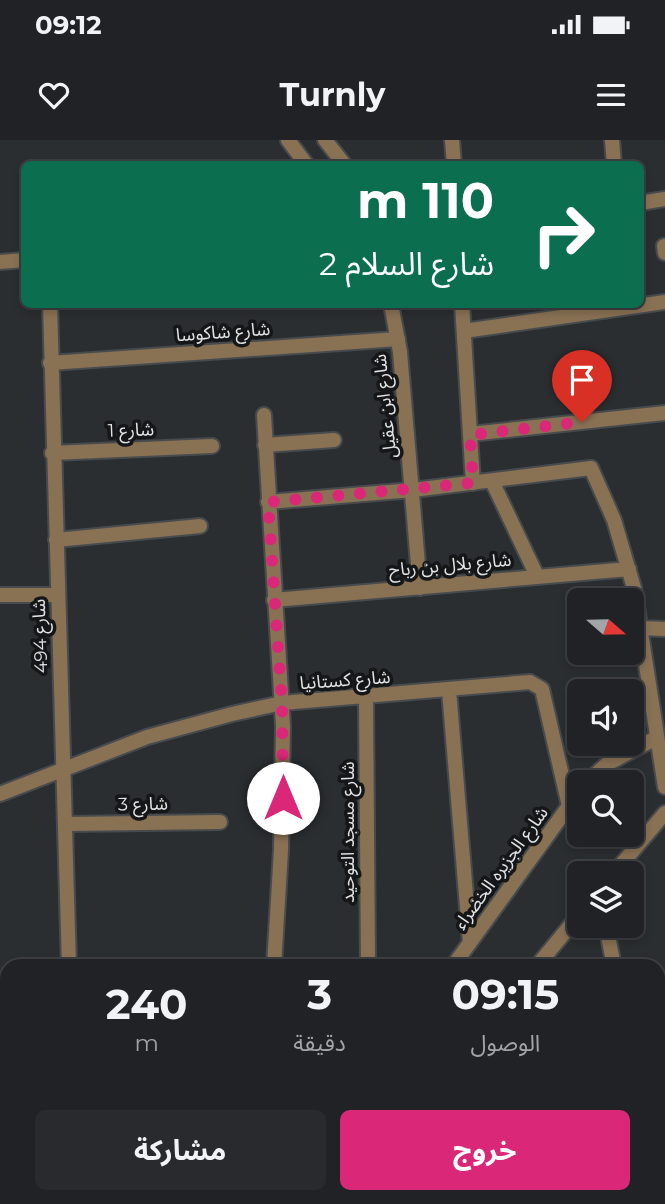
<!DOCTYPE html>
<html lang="ar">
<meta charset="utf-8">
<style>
body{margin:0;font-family:Montserrat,"Noto Sans Arabic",sans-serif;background:#282a2d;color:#f1f3f6;direction:rtl;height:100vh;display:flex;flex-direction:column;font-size:26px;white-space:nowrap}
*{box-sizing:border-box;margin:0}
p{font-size:23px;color:#a2a4a7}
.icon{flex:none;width:38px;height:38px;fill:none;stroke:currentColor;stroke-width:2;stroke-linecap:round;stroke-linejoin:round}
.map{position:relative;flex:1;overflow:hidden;direction:ltr}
.panel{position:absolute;left:0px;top:819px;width:665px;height:245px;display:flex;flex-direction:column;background:#202225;border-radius:21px 21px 0 0;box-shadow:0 4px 10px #0003,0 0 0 2px #3d3f42;direction:rtl}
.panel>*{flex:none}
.banner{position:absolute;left:21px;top:21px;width:623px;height:147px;border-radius:10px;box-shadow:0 4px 10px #0003,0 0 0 2px #3d3f42;direction:rtl;background:#0b6e4f;color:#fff;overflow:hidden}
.needle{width:46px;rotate:110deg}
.buttons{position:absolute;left:567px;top:448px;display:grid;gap:14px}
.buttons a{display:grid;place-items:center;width:77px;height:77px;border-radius:10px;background:#202225;box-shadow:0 4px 10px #0003,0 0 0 2px #3d3f42;font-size:35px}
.pin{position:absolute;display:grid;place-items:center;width:60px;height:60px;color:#fff;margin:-72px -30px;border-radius:50% 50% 50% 0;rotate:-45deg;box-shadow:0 0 7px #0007}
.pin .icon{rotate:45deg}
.me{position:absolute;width:77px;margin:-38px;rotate:0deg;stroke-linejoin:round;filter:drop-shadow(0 0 5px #0008)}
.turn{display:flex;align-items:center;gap:24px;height:147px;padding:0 35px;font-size:32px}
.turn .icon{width:91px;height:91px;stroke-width:2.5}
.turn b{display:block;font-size:49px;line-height:60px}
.eta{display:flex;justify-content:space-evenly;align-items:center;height:119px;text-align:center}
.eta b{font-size:42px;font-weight:700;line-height:49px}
.primary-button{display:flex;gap:14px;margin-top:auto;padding:14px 35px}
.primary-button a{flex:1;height:80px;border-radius:10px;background:#db2777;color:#fff;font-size:28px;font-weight:700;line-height:80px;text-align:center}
.primary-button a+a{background:#282a2d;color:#f1f3f6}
.status{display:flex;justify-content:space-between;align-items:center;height:49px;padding:0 35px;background:#202225;direction:ltr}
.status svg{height:19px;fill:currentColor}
header{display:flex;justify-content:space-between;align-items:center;height:91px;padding:0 35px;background:#202225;font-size:32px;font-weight:700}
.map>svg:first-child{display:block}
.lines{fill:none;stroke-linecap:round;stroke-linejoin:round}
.service-casing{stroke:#484b4e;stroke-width:12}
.minor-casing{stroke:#484b4e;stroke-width:18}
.service{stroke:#897154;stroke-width:9}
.minor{stroke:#897154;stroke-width:14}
.route{stroke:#db2777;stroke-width:12;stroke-dasharray:0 21.6}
.labels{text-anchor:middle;stroke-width:7;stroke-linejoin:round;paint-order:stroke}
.street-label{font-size:18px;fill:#e1e3e5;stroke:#141617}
</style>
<div class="status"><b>09:12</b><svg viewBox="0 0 49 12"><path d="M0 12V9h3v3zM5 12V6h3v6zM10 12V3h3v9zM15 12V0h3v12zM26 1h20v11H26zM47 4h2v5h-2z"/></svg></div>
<header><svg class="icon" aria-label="menu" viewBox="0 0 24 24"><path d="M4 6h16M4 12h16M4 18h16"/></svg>Turnly<svg class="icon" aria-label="heart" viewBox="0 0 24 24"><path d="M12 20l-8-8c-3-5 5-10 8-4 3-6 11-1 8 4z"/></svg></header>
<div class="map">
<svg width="665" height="1064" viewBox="0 0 665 1064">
<rect width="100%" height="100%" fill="#2b2e31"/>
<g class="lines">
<defs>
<path id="service" d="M 208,1064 L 213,1057"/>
<path id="minor" d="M 288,0 L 306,24
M 325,0 L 344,24
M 452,0 L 454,24
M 612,0 L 614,24
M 640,63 L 665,59
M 664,106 L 665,113
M 0,122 L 24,120
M 50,164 L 69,826
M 391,164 L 400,212 L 420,448
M 462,164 L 473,343
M 464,191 L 665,162
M 50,223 L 398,199
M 264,275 L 283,586 L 281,710 L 274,826
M 470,294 L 665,273
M 265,305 L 334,300
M 52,313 L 212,306
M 492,341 L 537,436
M 268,362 L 413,350 L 591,328 L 614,380 L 634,448 L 665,647
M 56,400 L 200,386
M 0,455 L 57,455
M 274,460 L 629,429
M 641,488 L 665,489
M 449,550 L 470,803
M 366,558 L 368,826
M 587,642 L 607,624 L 656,598
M 0,654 L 147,597 L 232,574 L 282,563 L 530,542 L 542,549 L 569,666
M 66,684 L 220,682
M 614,733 L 665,673
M 606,786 L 614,826
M 453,826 L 579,652
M 537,826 L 579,775
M 74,1057 L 74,1064
M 455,1057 L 458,1064
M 554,1057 L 555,1064
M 322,1064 L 324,1057
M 632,1064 L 657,1057"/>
</defs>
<use href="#service" class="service-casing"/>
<use href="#minor" class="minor-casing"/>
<use href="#service" class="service"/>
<use href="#minor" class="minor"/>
</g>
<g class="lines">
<path class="route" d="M 283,658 L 282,563 L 268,362 L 473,343 L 470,295 L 582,282"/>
</g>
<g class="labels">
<g class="street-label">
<text transform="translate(223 192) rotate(-4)" y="6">شارع شاكوسا</text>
<text transform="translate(385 266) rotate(-96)" y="6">شارع ابن عقيل</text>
<text transform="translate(131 290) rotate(-2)" y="6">شارع 1</text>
<text transform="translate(450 425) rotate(-5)" y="6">شارع بلال بن رباح</text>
<text transform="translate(40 496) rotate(-92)" y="6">شارع 494</text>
<text transform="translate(345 540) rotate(-4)" y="6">شارع كستانيا</text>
<text transform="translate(143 664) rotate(-1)" y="6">شارع 3</text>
<text transform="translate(348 692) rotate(-90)" y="6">شارع مسجد التوحيد</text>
<text transform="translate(501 728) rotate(-54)" y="6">شارع الجزيره الخضراء</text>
</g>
</g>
</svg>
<div class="buttons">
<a><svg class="needle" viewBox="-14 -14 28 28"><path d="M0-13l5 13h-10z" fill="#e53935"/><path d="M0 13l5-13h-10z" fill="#a2a4a7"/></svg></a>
<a><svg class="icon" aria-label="sound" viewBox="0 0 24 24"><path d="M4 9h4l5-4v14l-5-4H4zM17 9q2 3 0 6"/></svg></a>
<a><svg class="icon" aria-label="search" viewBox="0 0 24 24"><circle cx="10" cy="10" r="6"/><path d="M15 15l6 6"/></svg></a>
<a><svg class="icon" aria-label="layers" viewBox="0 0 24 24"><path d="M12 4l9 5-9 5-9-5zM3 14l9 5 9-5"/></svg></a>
</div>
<div class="pin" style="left:582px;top:282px;background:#d93025"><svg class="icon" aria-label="arrive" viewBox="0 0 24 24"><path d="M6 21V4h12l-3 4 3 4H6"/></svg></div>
<svg class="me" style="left:283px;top:658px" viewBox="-20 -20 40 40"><circle r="19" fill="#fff"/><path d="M0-13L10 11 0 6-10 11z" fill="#db2777"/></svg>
<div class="banner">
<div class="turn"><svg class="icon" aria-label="right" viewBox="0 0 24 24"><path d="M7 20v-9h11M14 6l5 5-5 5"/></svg><div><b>110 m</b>شارع السلام 2</div></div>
</div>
<section class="panel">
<div class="eta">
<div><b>09:15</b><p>الوصول</p></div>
<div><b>3</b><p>دقيقة</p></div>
<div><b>240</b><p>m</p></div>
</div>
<div class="primary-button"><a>خروج</a><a>مشاركة</a></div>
</section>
</div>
